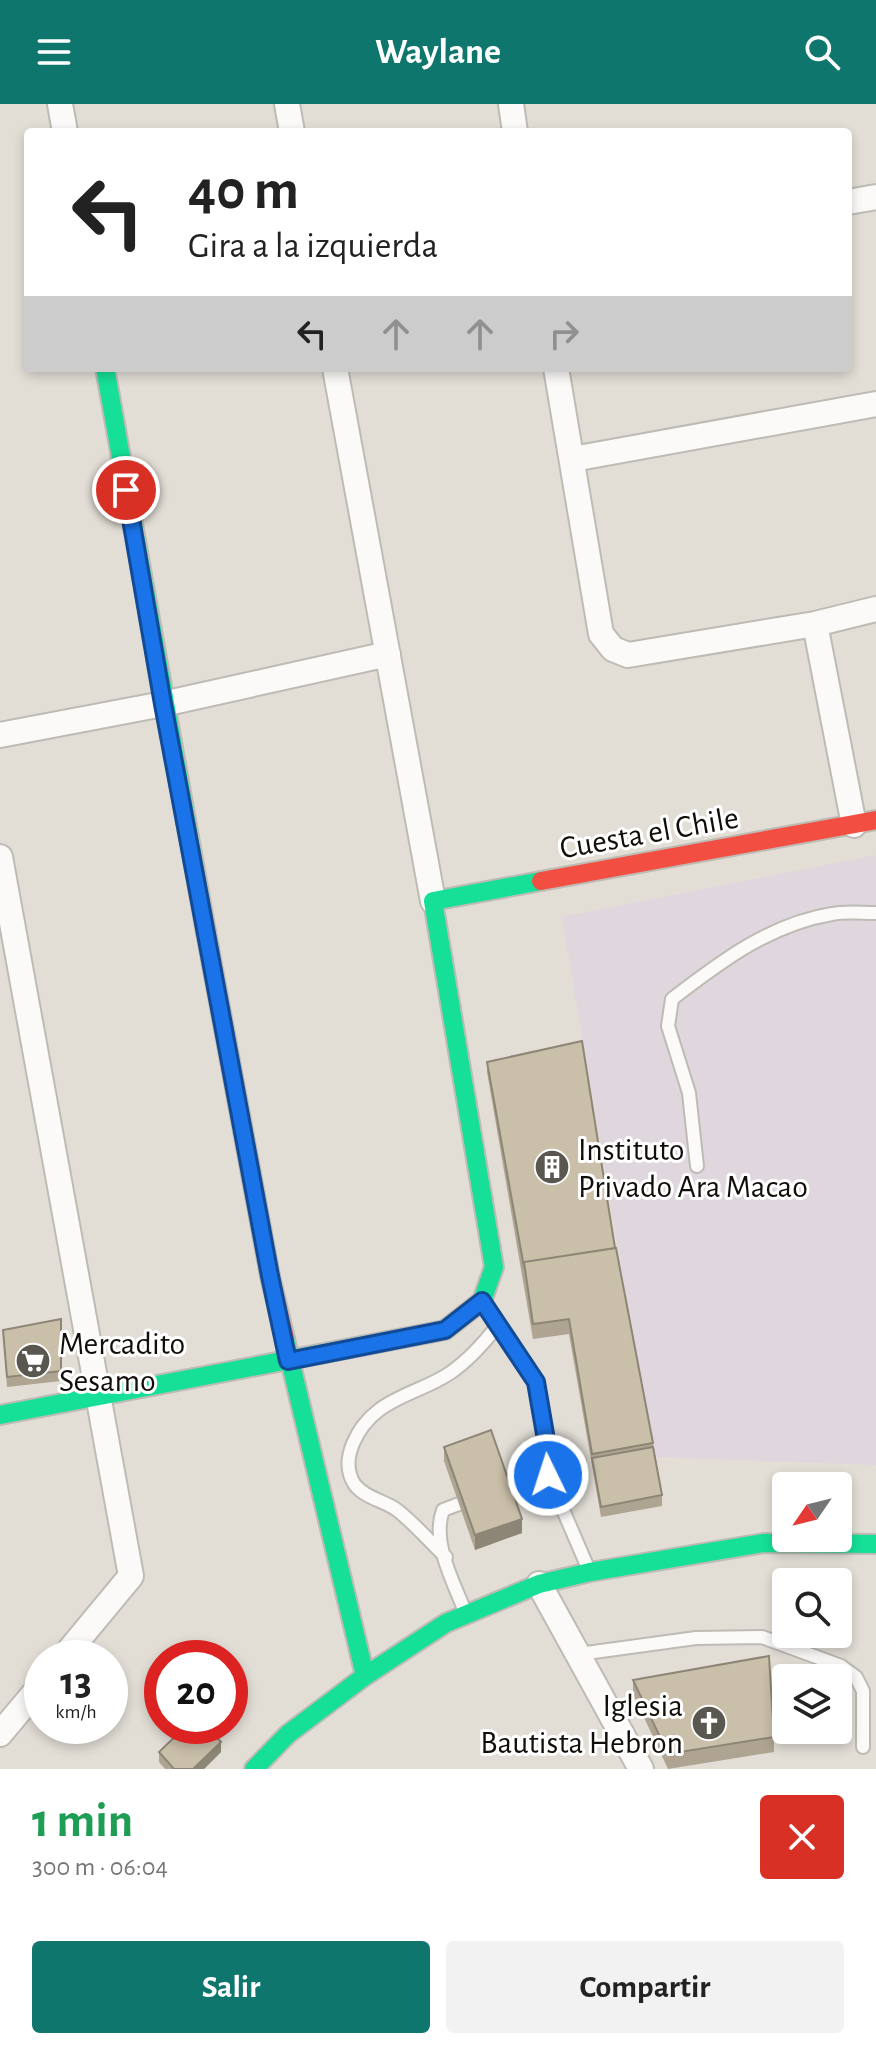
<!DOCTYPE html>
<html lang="es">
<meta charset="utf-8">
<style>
body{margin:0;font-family:"Alegreya Sans",sans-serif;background:#f2f2f2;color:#222;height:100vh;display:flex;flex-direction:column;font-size:30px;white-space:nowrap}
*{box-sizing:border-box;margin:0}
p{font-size:26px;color:#767676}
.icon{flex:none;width:44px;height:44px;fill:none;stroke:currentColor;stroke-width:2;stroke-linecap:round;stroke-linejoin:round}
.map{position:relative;height:1665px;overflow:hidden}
.drawer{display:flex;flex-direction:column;background:#fff;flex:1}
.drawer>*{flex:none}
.guide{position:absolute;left:24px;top:24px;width:828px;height:244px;border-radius:8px;box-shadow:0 4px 12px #0003;background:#fff;color:#222;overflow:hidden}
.needle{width:52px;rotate:235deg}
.buttons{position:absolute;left:772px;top:1368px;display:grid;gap:16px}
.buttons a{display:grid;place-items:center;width:80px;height:80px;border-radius:8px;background:#fff;box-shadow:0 4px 12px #0003;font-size:40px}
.speed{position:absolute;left:24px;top:1536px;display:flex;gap:16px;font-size:40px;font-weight:700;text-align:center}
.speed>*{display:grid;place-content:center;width:104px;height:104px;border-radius:50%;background:#fff;box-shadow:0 4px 12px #0003;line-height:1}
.speed small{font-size:20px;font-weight:400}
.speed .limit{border:12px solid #d22;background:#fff;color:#111}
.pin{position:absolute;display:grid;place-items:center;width:68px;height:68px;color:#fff;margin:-34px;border:4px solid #fff;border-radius:50%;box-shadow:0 2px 8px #0007}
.me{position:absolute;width:88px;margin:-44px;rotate:356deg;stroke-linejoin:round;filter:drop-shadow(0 0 6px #0008)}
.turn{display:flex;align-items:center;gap:28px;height:168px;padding:0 32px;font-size:36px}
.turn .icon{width:104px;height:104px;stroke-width:2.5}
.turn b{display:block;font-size:56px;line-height:68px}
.lanes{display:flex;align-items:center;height:76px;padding:0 32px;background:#0003;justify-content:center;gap:40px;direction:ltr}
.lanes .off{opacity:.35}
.round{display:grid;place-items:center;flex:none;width:84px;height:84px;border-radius:8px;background:#f2f2f2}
.overview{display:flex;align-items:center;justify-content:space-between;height:136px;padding:0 32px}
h1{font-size:48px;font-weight:700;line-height:60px;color:#1e9e55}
.cta{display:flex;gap:16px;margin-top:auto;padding:16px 32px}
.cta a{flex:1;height:92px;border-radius:8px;background:#0f766e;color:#fff;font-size:32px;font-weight:700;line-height:92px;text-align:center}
.cta a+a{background:#f2f2f2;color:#222}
header{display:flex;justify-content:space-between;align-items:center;height:104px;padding:0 32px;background:#0f766e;color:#fff;font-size:36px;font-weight:700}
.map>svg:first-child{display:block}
.industrial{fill:#e0d7de}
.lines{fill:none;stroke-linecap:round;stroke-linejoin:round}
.lane-casing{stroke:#bebbb5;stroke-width:16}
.street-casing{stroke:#bebbb5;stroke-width:28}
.fast-casing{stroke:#bebbb5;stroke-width:22}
.jam-casing{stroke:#bebbb5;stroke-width:22}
.lane{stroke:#fbfaf9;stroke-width:12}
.street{stroke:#fbfaf9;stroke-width:24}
.fast{stroke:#16e098;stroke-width:18}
.jam{stroke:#f24e42;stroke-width:18}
.wall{fill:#aea491}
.shaded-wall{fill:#8d8676}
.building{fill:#cabfa9;stroke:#8d8676;stroke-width:2}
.route-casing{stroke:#114b97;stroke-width:20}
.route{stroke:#1a73e8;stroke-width:14}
.labels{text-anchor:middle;stroke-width:6;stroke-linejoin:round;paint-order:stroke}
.street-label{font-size:32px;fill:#110e09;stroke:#fff}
.poi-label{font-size:32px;fill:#110e09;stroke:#fff;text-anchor:start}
</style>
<header><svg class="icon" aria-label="menu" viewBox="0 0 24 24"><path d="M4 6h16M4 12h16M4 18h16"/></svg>Waylane<svg class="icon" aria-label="search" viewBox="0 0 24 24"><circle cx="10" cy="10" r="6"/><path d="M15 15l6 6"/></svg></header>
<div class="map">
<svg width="876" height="1665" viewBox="0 0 876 1665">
<rect width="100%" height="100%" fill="#e2ded6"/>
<path class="industrial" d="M 876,751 L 876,1361 L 653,1353 L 562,813 Z"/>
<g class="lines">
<defs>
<path id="lane" d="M 697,1062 L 689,989 L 668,922 L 672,895 C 720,858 770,820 832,810 C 846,807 862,809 876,809
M 484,1199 L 536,1278 L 549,1353 L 548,1371 L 588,1464
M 506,1384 L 548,1371
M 459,1400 L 443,1406 C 431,1439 454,1478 465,1508
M 446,1453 C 430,1438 415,1420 397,1406 C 385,1397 365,1394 355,1381 C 338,1356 358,1322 379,1306 C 400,1290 428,1284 450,1269 C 469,1256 484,1239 498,1221
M 579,1550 L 696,1534 L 762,1533 L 841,1562 L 856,1573 L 863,1587 L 863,1643"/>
<path id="street" d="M 60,0 L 65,28
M 287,0 L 292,28
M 511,0 L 515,28
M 848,98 L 876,93
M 335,264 L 433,797
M 556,264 L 601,530 L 613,545 L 628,551 L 815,520 L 876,505
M 573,355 L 876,300
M 815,520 L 854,721
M 0,631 L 163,600 L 388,550
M 0,753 L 131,1472 L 63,1554
M 539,1480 L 641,1665
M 0,1630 L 42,1580"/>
<path id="fast" d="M 105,264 L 206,828
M 285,1235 L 365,1572
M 0,1311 L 445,1226 L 482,1197 L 494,1163 L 433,797 L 541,777
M 254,1665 L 288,1630 L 365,1572 L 446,1519 L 539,1480 L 590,1468 L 764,1439 L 876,1440"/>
<path id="jam" d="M 541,777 L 876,716
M 206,828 L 270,1172 L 285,1235"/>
</defs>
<use href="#lane" class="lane-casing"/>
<use href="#street" class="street-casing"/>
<use href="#fast" class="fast-casing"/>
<use href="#jam" class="jam-casing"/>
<use href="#lane" class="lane"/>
<use href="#street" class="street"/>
<use href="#fast" class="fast"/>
<use href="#jam" class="jam"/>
</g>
<path class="wall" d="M 487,958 L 615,1144 L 653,1339 L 662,1391 L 662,1402 L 601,1413 L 569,1230 L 533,1235 L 487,968 Z
M 61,1215 L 61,1277 L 7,1283 L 3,1226 Z
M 444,1343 L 522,1429 L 475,1446 L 444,1357 Z
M 633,1576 L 774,1633 L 774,1648 L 668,1665 L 633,1590 Z
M 159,1648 L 221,1648 L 204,1665 L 165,1665 L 159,1658 Z"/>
<path class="shaded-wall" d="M 522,1415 L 522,1429 L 475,1446 L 475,1431 Z
M 221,1638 L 221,1648 L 204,1665 L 193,1665 Z"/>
<path class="building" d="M 582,937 L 615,1144 L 524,1158 L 524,1163 L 487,958 Z
M 616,1144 L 653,1339 L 592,1350 L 569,1215 L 533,1220 L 524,1158 Z
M 61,1215 L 61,1267 L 7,1273 L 3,1226 Z
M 491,1326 L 522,1415 L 475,1431 L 444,1343 Z
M 653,1343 L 662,1391 L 601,1403 L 592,1354 Z
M 769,1552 L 774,1633 L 668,1650 L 633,1576 Z
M 186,1622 L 206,1622 L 221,1638 L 193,1665 L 174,1665 L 159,1648 Z"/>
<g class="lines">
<defs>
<path id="route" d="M 126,386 L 163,600 L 270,1172 L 288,1257 L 445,1226 L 482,1197 L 536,1278 L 549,1353 L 548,1371"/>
</defs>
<use href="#route" class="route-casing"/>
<use href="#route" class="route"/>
</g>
<defs>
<symbol id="building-disc" viewBox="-11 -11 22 22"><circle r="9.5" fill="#5a5751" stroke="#fff"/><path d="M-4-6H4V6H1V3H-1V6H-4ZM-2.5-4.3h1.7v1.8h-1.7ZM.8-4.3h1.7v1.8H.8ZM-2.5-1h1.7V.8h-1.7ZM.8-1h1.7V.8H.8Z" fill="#fff"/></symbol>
<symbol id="supermarket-disc" viewBox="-11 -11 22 22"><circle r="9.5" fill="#5a5751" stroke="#fff"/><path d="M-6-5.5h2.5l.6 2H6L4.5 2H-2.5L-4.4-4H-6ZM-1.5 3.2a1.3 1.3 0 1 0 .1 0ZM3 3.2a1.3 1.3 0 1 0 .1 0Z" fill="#fff"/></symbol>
<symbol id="church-disc" viewBox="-11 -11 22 22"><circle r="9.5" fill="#5a5751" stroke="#fff"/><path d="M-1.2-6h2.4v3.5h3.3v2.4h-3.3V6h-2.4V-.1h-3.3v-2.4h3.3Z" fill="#fff"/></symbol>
</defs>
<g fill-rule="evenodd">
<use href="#building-disc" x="532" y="1043" width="40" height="40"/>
<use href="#supermarket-disc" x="13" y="1237" width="40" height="40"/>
<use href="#church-disc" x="689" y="1599" width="40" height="40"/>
</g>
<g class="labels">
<g class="street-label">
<text transform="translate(649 728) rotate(-10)" y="11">Cuesta el Chile</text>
</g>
<g class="poi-label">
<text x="578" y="1056">Instituto<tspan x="578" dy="37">Privado Ara Macao</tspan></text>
<text x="59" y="1250">Mercadito<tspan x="59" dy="37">Sesamo</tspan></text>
<text x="683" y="1612" text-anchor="end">Iglesia<tspan x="683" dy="37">Bautista Hebron</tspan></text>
</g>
</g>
</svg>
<div class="buttons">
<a><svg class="needle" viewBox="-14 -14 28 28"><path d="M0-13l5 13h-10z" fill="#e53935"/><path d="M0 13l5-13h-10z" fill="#767676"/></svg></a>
<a><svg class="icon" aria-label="search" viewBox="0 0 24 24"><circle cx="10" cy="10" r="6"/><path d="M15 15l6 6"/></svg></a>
<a><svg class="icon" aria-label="layers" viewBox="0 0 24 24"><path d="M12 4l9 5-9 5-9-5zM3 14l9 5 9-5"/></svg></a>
</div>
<div class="speed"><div>13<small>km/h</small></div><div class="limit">20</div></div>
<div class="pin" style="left:126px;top:386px;background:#d93025"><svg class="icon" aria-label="arrive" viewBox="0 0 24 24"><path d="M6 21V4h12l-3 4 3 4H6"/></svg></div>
<svg class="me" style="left:548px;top:1371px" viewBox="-20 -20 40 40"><circle r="17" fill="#1a73e8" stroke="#fff" stroke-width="3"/><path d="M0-11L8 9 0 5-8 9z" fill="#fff"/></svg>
<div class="guide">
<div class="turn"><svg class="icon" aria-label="left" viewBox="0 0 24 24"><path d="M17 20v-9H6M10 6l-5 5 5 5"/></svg><div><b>40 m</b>Gira a la izquierda</div></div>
<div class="lanes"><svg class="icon" aria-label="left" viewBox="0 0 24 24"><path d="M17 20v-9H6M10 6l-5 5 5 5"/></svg><svg class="icon off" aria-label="ahead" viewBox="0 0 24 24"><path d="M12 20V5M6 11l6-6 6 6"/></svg><svg class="icon off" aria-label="ahead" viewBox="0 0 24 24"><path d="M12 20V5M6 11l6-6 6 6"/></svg><svg class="icon off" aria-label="right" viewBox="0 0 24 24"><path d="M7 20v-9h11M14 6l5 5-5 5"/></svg></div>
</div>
</div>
<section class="drawer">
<div class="overview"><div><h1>1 min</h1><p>300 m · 06:04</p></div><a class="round" style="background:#d93025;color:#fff"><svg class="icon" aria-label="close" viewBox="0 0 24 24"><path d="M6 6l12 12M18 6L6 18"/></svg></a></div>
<div class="cta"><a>Salir</a><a>Compartir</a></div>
</section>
